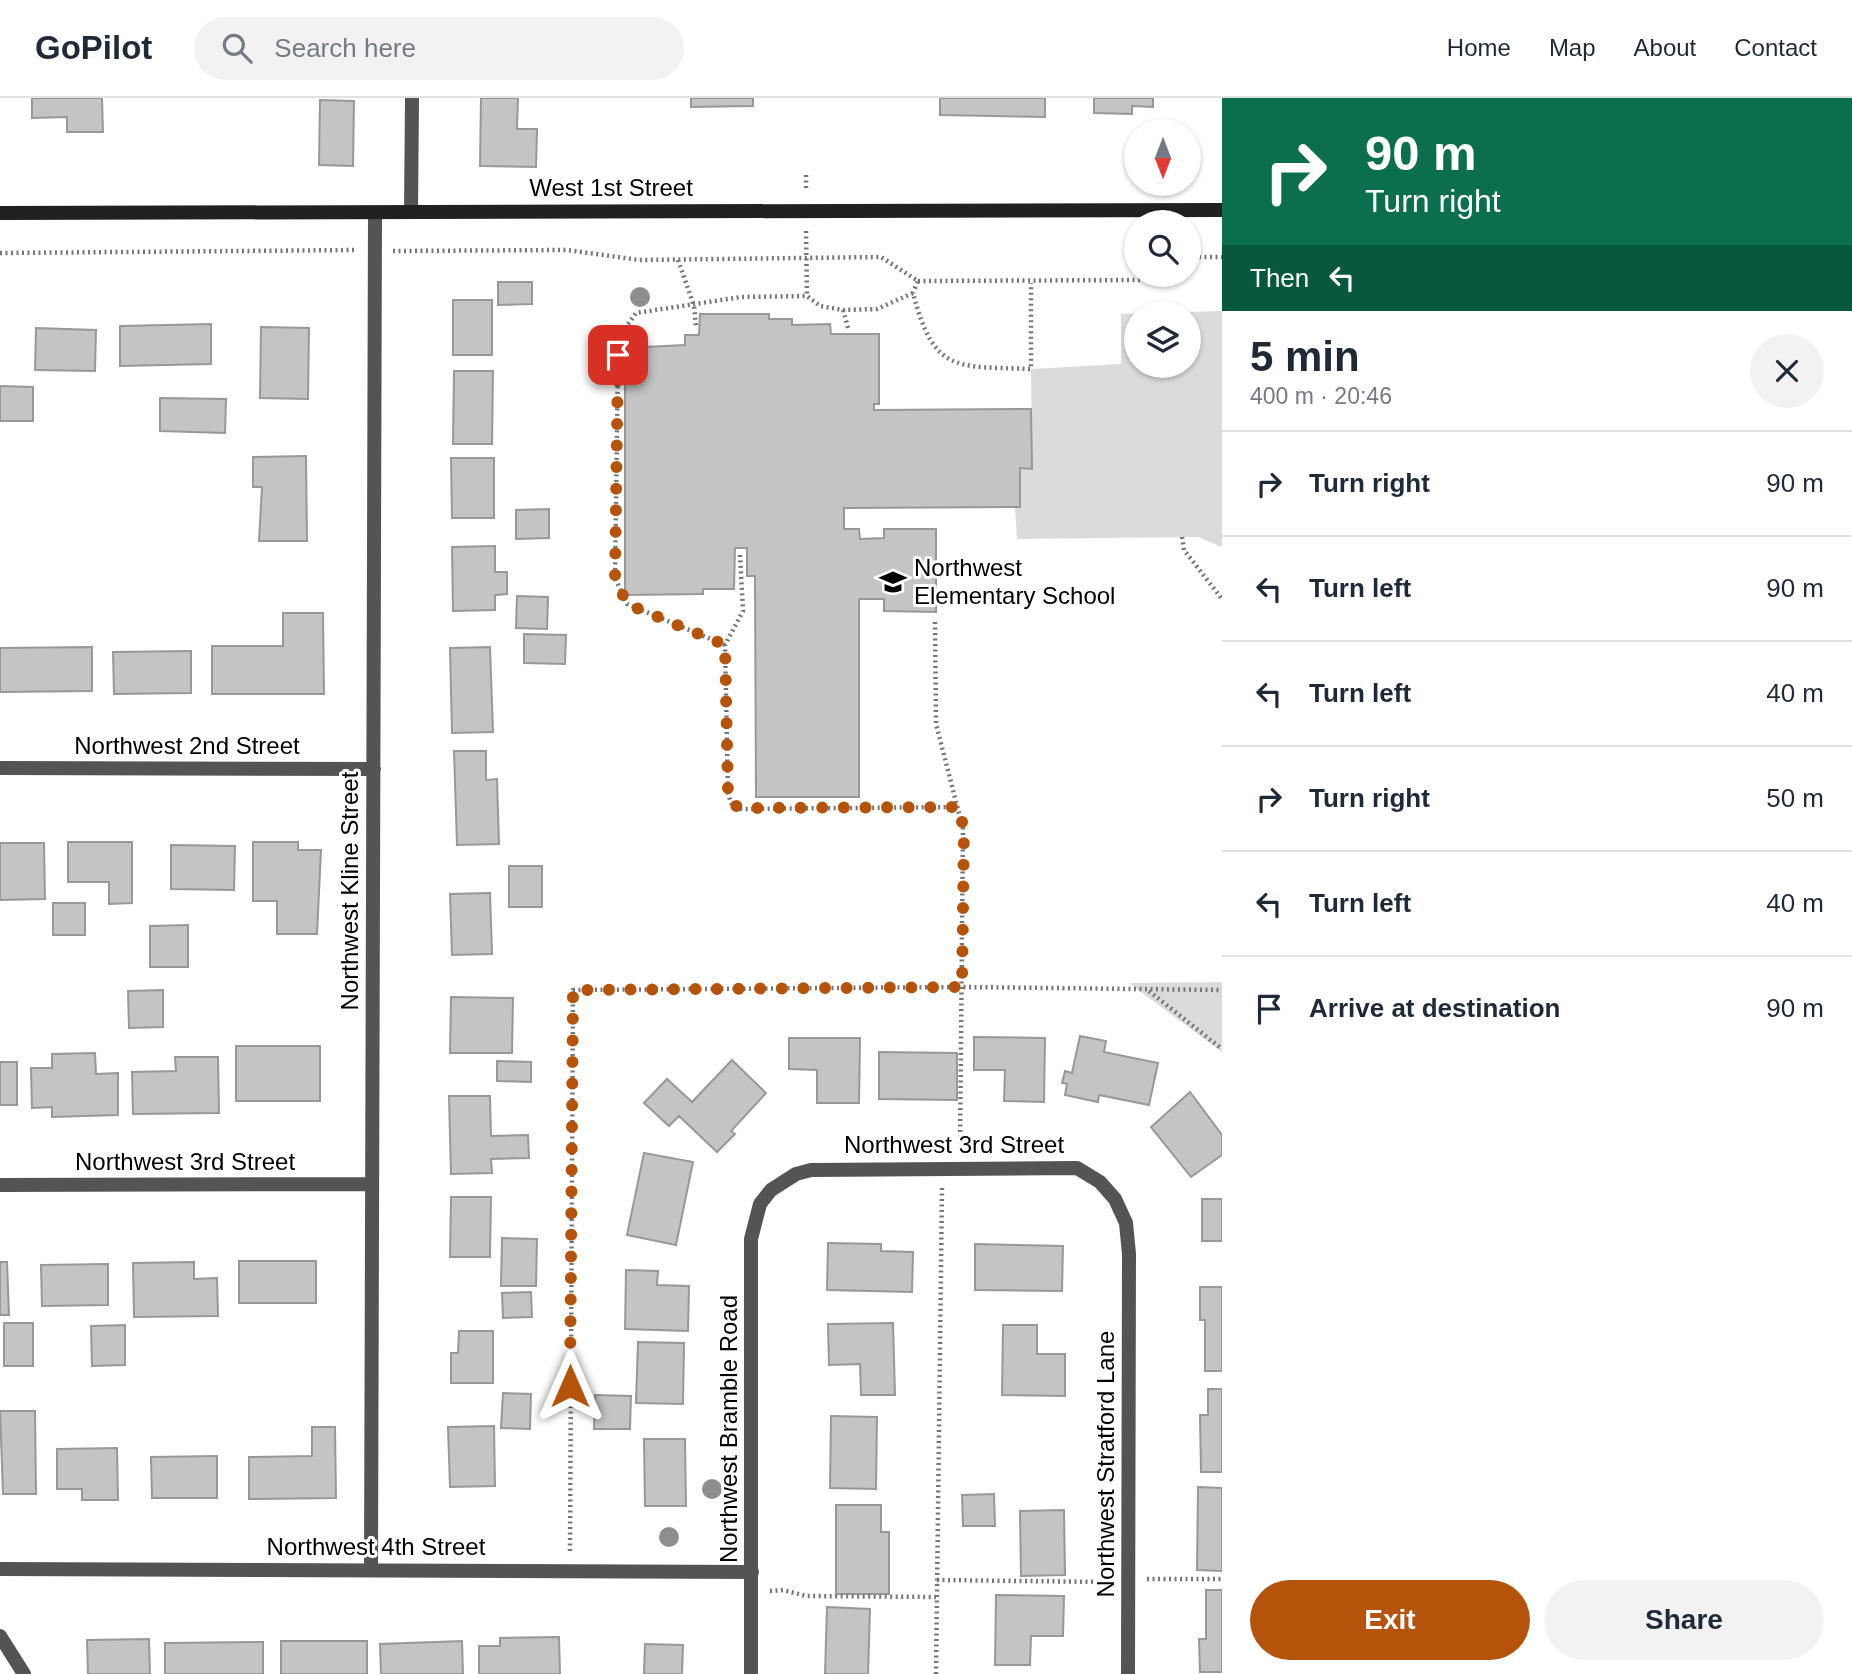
<!DOCTYPE html>
<meta charset="utf-8">
<style>
body{margin:0;font-family:Arial,sans-serif;background:#f2f2f3;color:#1f2937;height:100vh;display:flex;flex-direction:column;font-size:26px;white-space:nowrap}
*{box-sizing:border-box;margin:0}
p{font-size:23px;color:#747a83}
.icon{flex:none;width:38px;height:38px;fill:none;stroke:currentColor;stroke-width:2;stroke-linecap:round;stroke-linejoin:round}
.map{position:relative;flex:1;overflow:hidden}
.drawer{display:flex;flex-direction:column;background:#fff;width:630px}
.drawer>*{flex:none}
.top-card{background:#0b6e4f;color:#fff;overflow:hidden}
.needle{width:46px;rotate:180deg}
.buttons{position:absolute;left:1124px;top:21px;display:grid;gap:14px}
.buttons a{display:grid;place-items:center;width:77px;height:77px;border-radius:50%;background:#fff;box-shadow:0 2px 5px #0004;font-size:35px}
.pin{position:absolute;display:grid;place-items:center;width:60px;height:60px;color:#fff;margin:-30px;border-radius:14px;box-shadow:0 4px 10px #0006}
.me{position:absolute;width:77px;margin:-38px;rotate:0deg;stroke-linejoin:round;filter:drop-shadow(0 0 5px #0008)}
.turn{display:flex;align-items:center;gap:24px;height:147px;padding:0 28px;font-size:32px}
.turn .icon{width:91px;height:91px;stroke-width:2.5}
.turn b{display:block;font-size:49px;line-height:60px}
.then{display:flex;align-items:center;height:66px;padding:0 28px;background:#0003;gap:14px;font-size:26px}
.round{display:grid;place-items:center;flex:none;width:74px;height:74px;border-radius:37px;background:#f2f2f3}
.overview{display:flex;align-items:center;justify-content:space-between;height:119px;padding:0 28px}
h1{font-size:42px;font-weight:700;line-height:52px}
.primary-button{display:flex;gap:14px;margin-top:auto;padding:14px 28px}
.primary-button a{flex:1;height:80px;border-radius:42px;background:#b45309;color:#fff;font-size:28px;font-weight:700;line-height:80px;text-align:center}
.primary-button a+a{background:#f2f2f3;color:#1f2937}
ul{padding:0;list-style:none}
li{display:flex;align-items:center;gap:21px;height:105px;padding:0 28px;border-top:2px solid #e0e1e3}
li div{flex:1}
li b{display:block;font-size:26px}
li em{font-style:normal}
header{display:flex;align-items:center;gap:42px;box-sizing:border-box;height:98px;padding:0 35px;background:#fff;border-bottom:2px solid #e0e1e3}
header strong{font-size:33px}
nav{display:flex;gap:38px;margin-inline-start:auto;font-size:24px}
.search{width:490px;height:63px;background:#f2f2f3;display:flex;align-items:center;gap:18px;box-sizing:border-box;padding:0 24px;border-radius:38px;color:#747a83;font-size:26px}
main{display:flex;flex:1;min-height:0}
.map>svg:first-child{display:block}
.green{fill:#dbdbdb;fill-rule:evenodd}
.building{fill:#c4c4c4;stroke:#989898;stroke-width:2}
.lines{fill:none;stroke-linecap:round;stroke-linejoin:round}
.path{stroke:#767676;stroke-width:4.5;stroke-dasharray:2 3.5;stroke-linecap:butt}
.minor{stroke:#545454;stroke-width:14}
.secondary{stroke:#212121;stroke-width:14}
.tree{fill:#8e8e8e}
.route{stroke:#b45309;stroke-width:12;stroke-dasharray:0 21.6}
.labels{text-anchor:middle;stroke-width:6;stroke-linejoin:round;paint-order:stroke}
.street-label{font-size:24px;fill:#000;stroke:#fff}
.poi-label{font-size:24px;fill:#000;stroke:#fff;text-anchor:start}
</style>
<header>
<strong>GoPilot</strong>
<div class="search"><svg class="icon" aria-label="search" viewBox="0 0 24 24"><circle cx="10" cy="10" r="6"/><path d="M15 15l6 6"/></svg>Search here</div>
<nav><a>Home</a><a>Map</a><a>About</a><a>Contact</a></nav>
</header>
<main>
<div class="map">
<svg width="1222" height="1576" viewBox="0 0 1222 1576">
<rect width="100%" height="100%" fill="#fff"/>
<path class="green" d="M 1222,213 L 1222,449 L 1198,439 L 1017,441 L 1015,409 L 1020,409 L 1020,370 L 1032,370 L 1031,271 L 1121,266 L 1121,216 ZM 1136,215 L 1188,215 L 1188,268 L 1136,268 Z
M 1222,884 L 1222,954 L 1129,885 Z"/>
<path class="building" d="M 32,0 L 102,0 L 103,34 L 67,34 L 67,19 L 32,20 Z
M 481,0 L 518,0 L 517,31 L 537,31 L 536,69 L 480,68 Z
M 691,0 L 753,0 L 753,8 L 691,9 Z
M 940,0 L 1045,0 L 1045,19 L 940,17 Z
M 1094,0 L 1153,0 L 1153,9 L 1132,8 L 1132,16 L 1094,15 Z
M 320,2 L 354,3 L 353,68 L 319,67 Z
M 498,184 L 532,184 L 532,206 L 498,207 Z
M 453,202 L 492,202 L 492,257 L 453,257 Z
M 700,216 L 769,216 L 769,221 L 792,221 L 792,227 L 830,226 L 831,236 L 879,236 L 879,306 L 874,306 L 874,312 L 1031,311 L 1032,371 L 1020,370 L 1020,409 L 844,410 L 844,431 L 859,431 L 860,441 L 884,440 L 884,431 L 936,431 L 936,514 L 884,513 L 884,501 L 859,501 L 859,699 L 756,699 L 755,478 L 747,478 L 747,450 L 735,450 L 734,491 L 703,491 L 703,496 L 625,497 L 625,250 L 685,247 L 685,237 L 699,237 Z
M 211,226 L 211,266 L 120,268 L 120,228 Z
M 261,229 L 309,230 L 308,301 L 260,300 Z
M 36,230 L 96,232 L 95,273 L 35,272 Z
M 454,273 L 493,273 L 492,346 L 453,346 Z
M 0,288 L 33,289 L 33,323 L 0,323 Z
M 160,300 L 226,301 L 225,335 L 160,333 Z
M 306,358 L 307,443 L 259,443 L 262,389 L 253,389 L 253,359 Z
M 451,360 L 494,360 L 494,420 L 452,420 Z
M 549,411 L 549,440 L 516,441 L 516,412 Z
M 495,448 L 495,474 L 507,474 L 507,496 L 495,497 L 495,512 L 453,513 L 452,449 Z
M 517,498 L 548,499 L 547,531 L 516,530 Z
M 283,515 L 323,515 L 324,596 L 212,596 L 212,548 L 283,548 Z
M 524,536 L 566,537 L 565,566 L 524,565 Z
M 92,549 L 92,593 L 0,594 L 0,550 Z
M 490,549 L 493,634 L 452,635 L 450,550 Z
M 191,553 L 191,595 L 114,596 L 113,554 Z
M 454,653 L 486,653 L 486,682 L 497,681 L 499,746 L 457,747 Z
M 68,744 L 132,744 L 132,805 L 109,806 L 109,784 L 68,784 Z
M 253,744 L 298,744 L 298,752 L 321,752 L 317,836 L 277,836 L 277,803 L 253,803 Z
M 0,745 L 44,745 L 45,801 L 0,802 Z
M 171,747 L 235,748 L 234,792 L 171,791 Z
M 509,768 L 542,768 L 542,809 L 509,809 Z
M 490,795 L 492,856 L 452,857 L 450,796 Z
M 53,805 L 85,805 L 85,837 L 53,837 Z
M 188,827 L 188,869 L 150,869 L 150,828 Z
M 163,892 L 163,929 L 129,930 L 128,893 Z
M 451,899 L 513,900 L 512,955 L 450,955 Z
M 1080,938 L 1106,943 L 1104,954 L 1158,965 L 1149,1007 L 1099,997 L 1098,1004 L 1065,997 L 1067,986 L 1062,985 L 1065,973 L 1072,975 Z
M 974,939 L 1045,940 L 1044,1004 L 1004,1003 L 1005,972 L 974,972 Z
M 789,940 L 860,940 L 859,1005 L 817,1005 L 817,972 L 789,971 Z
M 236,948 L 320,948 L 320,1003 L 236,1003 Z
M 879,954 L 957,955 L 957,1002 L 879,1001 Z
M 95,955 L 96,976 L 118,975 L 118,1017 L 52,1019 L 52,1009 L 32,1010 L 31,970 L 52,970 L 52,956 Z
M 175,959 L 218,959 L 219,1015 L 133,1016 L 132,974 L 176,973 Z
M 732,962 L 766,995 L 731,1033 L 735,1036 L 717,1054 L 679,1018 L 669,1028 L 644,1005 L 667,981 L 692,1004 Z
M 497,963 L 531,964 L 531,984 L 497,983 Z
M 0,964 L 17,964 L 17,1007 L 0,1007 Z
M 1190,994 L 1222,1037 L 1222,1057 L 1191,1079 L 1151,1029 Z
M 449,998 L 490,998 L 491,1038 L 528,1037 L 529,1060 L 491,1061 L 492,1075 L 451,1076 Z
M 644,1055 L 693,1064 L 676,1147 L 627,1137 Z
M 451,1099 L 491,1099 L 490,1159 L 450,1159 Z
M 1202,1101 L 1222,1101 L 1222,1143 L 1202,1143 Z
M 502,1140 L 537,1141 L 536,1188 L 501,1188 Z
M 828,1145 L 881,1146 L 881,1153 L 913,1154 L 912,1194 L 827,1192 Z
M 975,1146 L 1063,1148 L 1062,1193 L 975,1192 Z
M 239,1163 L 316,1163 L 316,1205 L 239,1205 Z
M 0,1164 L 7,1164 L 9,1217 L 0,1217 Z
M 194,1164 L 194,1181 L 217,1180 L 218,1218 L 134,1219 L 133,1165 Z
M 108,1166 L 108,1207 L 42,1208 L 41,1167 Z
M 626,1172 L 658,1173 L 657,1187 L 689,1188 L 688,1233 L 625,1231 Z
M 1200,1189 L 1222,1189 L 1222,1273 L 1205,1273 L 1205,1222 L 1200,1222 Z
M 531,1194 L 532,1219 L 503,1220 L 502,1195 Z
M 4,1225 L 33,1225 L 33,1268 L 4,1268 Z
M 893,1225 L 895,1297 L 861,1297 L 860,1266 L 829,1267 L 828,1226 Z
M 125,1227 L 125,1267 L 92,1268 L 91,1228 Z
M 1003,1227 L 1037,1227 L 1037,1256 L 1065,1256 L 1065,1298 L 1002,1297 Z
M 459,1233 L 493,1233 L 493,1285 L 451,1285 L 451,1255 L 458,1255 Z
M 638,1244 L 684,1245 L 683,1306 L 636,1305 Z
M 1208,1291 L 1222,1291 L 1222,1374 L 1201,1374 L 1200,1317 L 1208,1317 Z
M 503,1295 L 531,1296 L 530,1331 L 501,1330 Z
M 595,1297 L 631,1298 L 630,1331 L 594,1331 Z
M 0,1313 L 35,1313 L 36,1396 L 3,1396 Z
M 831,1318 L 877,1319 L 876,1391 L 830,1390 Z
M 494,1328 L 495,1388 L 450,1389 L 448,1329 Z
M 312,1329 L 335,1329 L 336,1400 L 249,1401 L 249,1359 L 312,1358 Z
M 644,1341 L 685,1341 L 686,1408 L 645,1408 Z
M 117,1350 L 118,1402 L 82,1402 L 82,1391 L 57,1391 L 57,1351 Z
M 217,1358 L 217,1400 L 152,1400 L 151,1359 Z
M 1198,1389 L 1222,1390 L 1222,1473 L 1197,1472 Z
M 994,1396 L 995,1428 L 963,1428 L 962,1397 Z
M 836,1407 L 881,1407 L 881,1434 L 889,1434 L 889,1496 L 836,1496 Z
M 1064,1412 L 1065,1477 L 1021,1478 L 1020,1413 Z
M 1206,1492 L 1222,1492 L 1222,1574 L 1200,1574 L 1199,1541 L 1206,1541 Z
M 996,1497 L 1064,1498 L 1063,1538 L 1031,1538 L 1030,1567 L 995,1567 Z
M 827,1509 L 870,1511 L 868,1576 L 825,1576 Z
M 559,1539 L 560,1576 L 479,1576 L 479,1548 L 500,1548 L 500,1540 Z
M 149,1541 L 150,1576 L 88,1576 L 87,1542 Z
M 281,1543 L 367,1543 L 367,1576 L 281,1576 Z
M 462,1543 L 463,1576 L 381,1576 L 380,1546 Z
M 263,1544 L 263,1576 L 165,1576 L 165,1545 Z
M 645,1546 L 683,1547 L 682,1576 L 644,1576 Z"/>
<g class="lines">
<path class="path" d="M 806,77 L 806,92
M 806,133 L 807,198
M 393,153 L 567,152 L 639,162 L 881,159 L 918,183 L 913,195
M 0,155 L 357,152
M 1188,159 L 1222,159
M 678,162 L 694,208 L 696,228
M 918,183 L 1141,182 L 1163,177
M 843,212 L 849,233
M 1182,439 L 1184,452 L 1222,501
M 740,457 L 743,513 L 725,547 L 728,695 L 731,705 L 740,711 L 958,709
M 935,524 L 936,626 L 963,731 L 960,1052
M 725,547 L 627,506 L 615,480 L 618,257 L 626,229 L 636,215 L 741,199 L 807,198 L 820,208 L 843,212 L 877,211 L 913,195 C 934,276 956,268 1031,271 L 1031,185
M 1149,893 L 1222,951
M 570,1453 L 573,892 L 962,889 L 1222,892
M 1147,1481 L 1222,1481
M 937,1482 L 1108,1484
M 770,1493 L 783,1492 L 806,1498 L 936,1499
M 936,1576 L 942,1089"/>
<path class="minor" d="M 411,114 L 412,0
M 0,670 L 374,671
M 0,1087 L 371,1086
M 0,1471 L 752,1474
M 371,1471 L 375,115
M 0,1538 L 24,1576
M 751,1576 L 751,1141 L 760,1106 L 771,1092 L 796,1076 L 811,1072 L 1077,1070 L 1100,1084 L 1115,1101 L 1126,1125 L 1129,1156 L 1128,1576"/>
<path class="secondary" d="M 0,115 L 1222,112"/>
</g>
<g class="tree">
<circle cx="640" cy="199" r="10"/>
<circle cx="712" cy="1391" r="10"/>
<circle cx="669" cy="1439" r="10"/>
</g>
<g class="lines">
<path class="route" d="M 570,1288 L 573,892 L 962,889 L 964,731 L 958,709 L 740,710 L 731,705 L 728,695 L 725,547 L 627,506 L 615,480 L 618,257"/>
</g>
<defs>
<symbol id="school-bare" viewBox="-9 -9 18 18"><path d="M0-5L7-2L0 1L-7-2ZM-4 1L0 2.5L4 1V4Q0 6-4 4Z" fill="#000" stroke="#fff" stroke-width="2.5" paint-order="stroke"/></symbol>
</defs>
<g fill-rule="evenodd">
<use href="#school-bare" x="874" y="465" width="38" height="38"/>
</g>
<g class="labels">
<g class="street-label">
<text x="611" y="98">West 1st Street</text>
<text x="187" y="656">Northwest 2nd Street</text>
<text transform="translate(350 793) rotate(-90)" y="8">Northwest Kline Street</text>
<text x="954" y="1055">Northwest 3rd Street</text>
<text x="185" y="1072">Northwest 3rd Street</text>
<text transform="translate(729 1331) rotate(-90)" y="8">Northwest Bramble Road</text>
<text transform="translate(1106 1366) rotate(-90)" y="8">Northwest Stratford Lane</text>
<text x="376" y="1457">Northwest 4th Street</text>
</g>
<g class="poi-label">
<text x="914" y="478">Northwest<tspan x="914" dy="28">Elementary School</tspan></text>
</g>
</g>
</svg>
<div class="buttons">
<a><svg class="needle" viewBox="-14 -14 28 28"><path d="M0-13l5 13h-10z" fill="#e53935"/><path d="M0 13l5-13h-10z" fill="#747a83"/></svg></a>
<a><svg class="icon" aria-label="search" viewBox="0 0 24 24"><circle cx="10" cy="10" r="6"/><path d="M15 15l6 6"/></svg></a>
<a><svg class="icon" aria-label="layers" viewBox="0 0 24 24"><path d="M12 4l9 5-9 5-9-5zM3 14l9 5 9-5"/></svg></a>
</div>
<div class="pin" style="left:618px;top:257px;background:#d93025"><svg class="icon" aria-label="arrive" viewBox="0 0 24 24"><path d="M6 21V4h12l-3 4 3 4H6"/></svg></div>
<svg class="me" style="left:570px;top:1288px" viewBox="-20 -20 40 40"><path d="M0-17L14 15 0 8-14 15z" fill="#b45309" stroke="#fff" stroke-width="4"/></svg>
</div>
<section class="drawer">
<div class="top-card">
<div class="turn"><svg class="icon" aria-label="right" viewBox="0 0 24 24"><path d="M7 20v-9h11M14 6l5 5-5 5"/></svg><div><b>90 m</b>Turn right</div></div>
<div class="then">Then<svg class="icon" aria-label="left" viewBox="0 0 24 24"><path d="M17 20v-9H6M10 6l-5 5 5 5"/></svg></div>
</div>
<div class="overview"><div><h1>5 min</h1><p>400 m · 20:46</p></div><a class="round"><svg class="icon" aria-label="close" viewBox="0 0 24 24"><path d="M6 6l12 12M18 6L6 18"/></svg></a></div>
<ul>
<li><svg class="icon" aria-label="right" viewBox="0 0 24 24"><path d="M7 20v-9h11M14 6l5 5-5 5"/></svg><div><b>Turn right</b></div><em>90 m</em></li>
<li><svg class="icon" aria-label="left" viewBox="0 0 24 24"><path d="M17 20v-9H6M10 6l-5 5 5 5"/></svg><div><b>Turn left</b></div><em>90 m</em></li>
<li><svg class="icon" aria-label="left" viewBox="0 0 24 24"><path d="M17 20v-9H6M10 6l-5 5 5 5"/></svg><div><b>Turn left</b></div><em>40 m</em></li>
<li><svg class="icon" aria-label="right" viewBox="0 0 24 24"><path d="M7 20v-9h11M14 6l5 5-5 5"/></svg><div><b>Turn right</b></div><em>50 m</em></li>
<li><svg class="icon" aria-label="left" viewBox="0 0 24 24"><path d="M17 20v-9H6M10 6l-5 5 5 5"/></svg><div><b>Turn left</b></div><em>40 m</em></li>
<li><svg class="icon" aria-label="arrive" viewBox="0 0 24 24"><path d="M6 21V4h12l-3 4 3 4H6"/></svg><div><b>Arrive at destination</b></div><em>90 m</em></li>
</ul>
<div class="primary-button"><a>Exit</a><a>Share</a></div>
</section>
</main>
